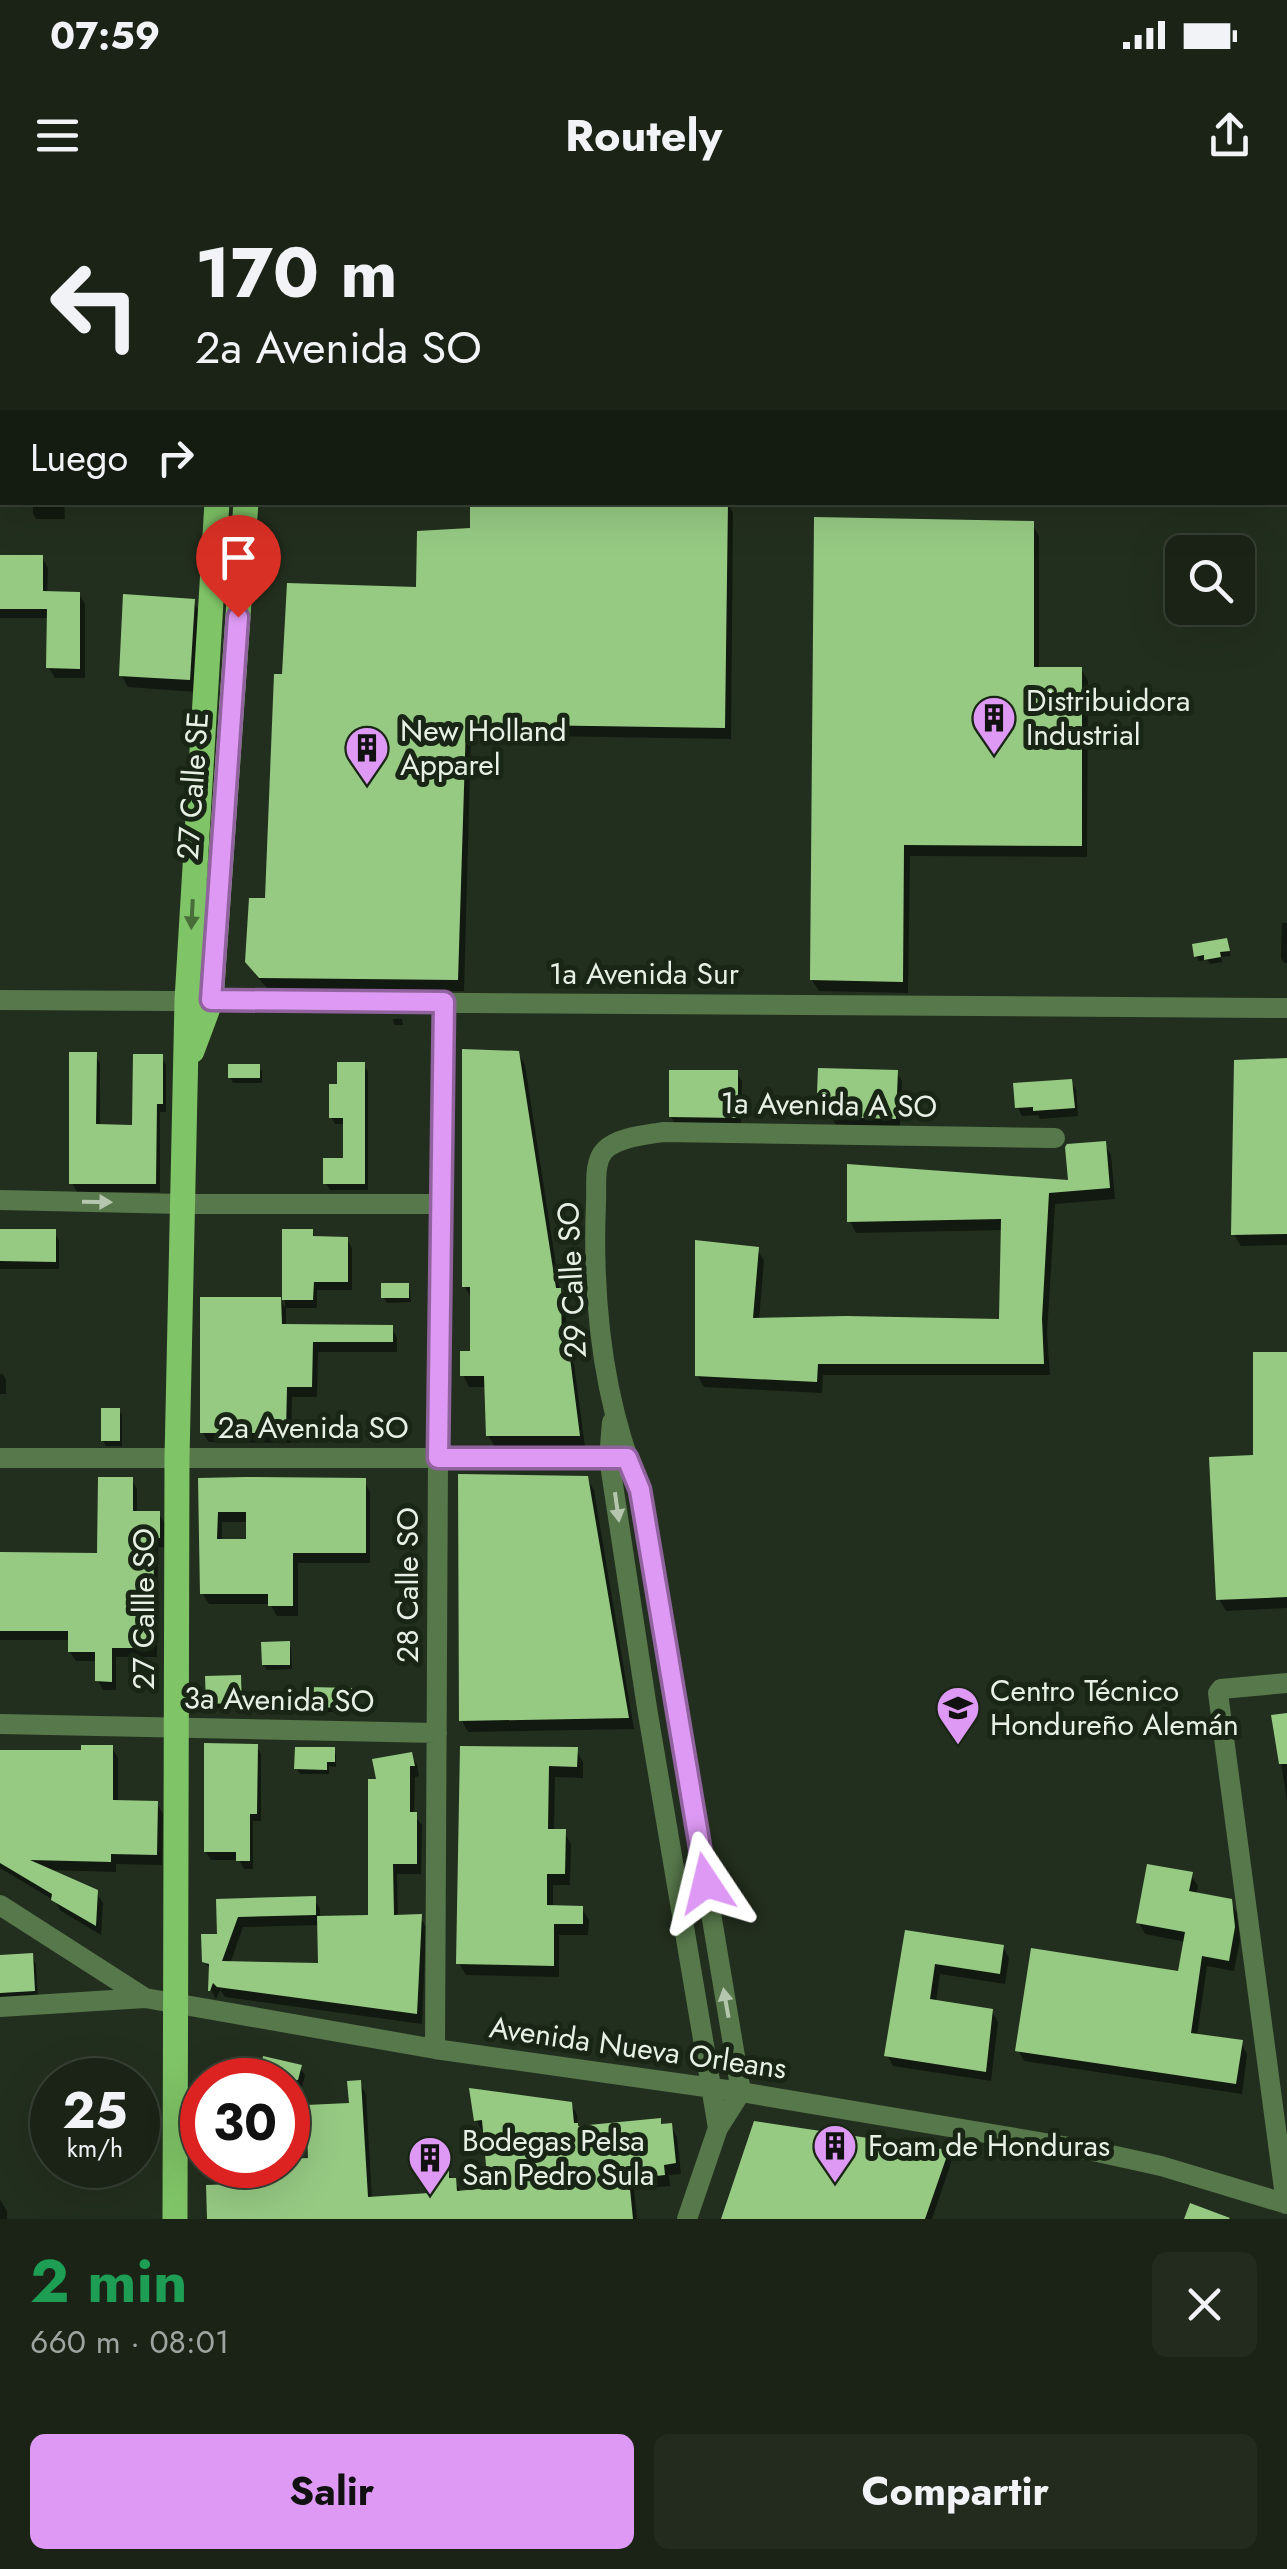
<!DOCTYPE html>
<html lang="es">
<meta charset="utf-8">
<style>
body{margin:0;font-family:Jost,sans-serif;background:#232b1f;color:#f1f3f6;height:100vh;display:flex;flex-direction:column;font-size:38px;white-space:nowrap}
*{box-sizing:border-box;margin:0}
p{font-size:32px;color:#9fa4a1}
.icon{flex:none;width:55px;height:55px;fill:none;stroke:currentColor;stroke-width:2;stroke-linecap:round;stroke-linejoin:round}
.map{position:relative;height:2019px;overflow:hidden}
.side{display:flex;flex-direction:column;background:#1a2316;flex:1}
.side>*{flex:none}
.guide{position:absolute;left:0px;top:0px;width:1288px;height:305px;box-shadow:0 10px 40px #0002,0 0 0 2px #384035;background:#1a2316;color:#f1f3f6;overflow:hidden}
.controls{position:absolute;left:1165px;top:335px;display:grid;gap:20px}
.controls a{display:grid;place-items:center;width:90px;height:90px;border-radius:15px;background:#1a2316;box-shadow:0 10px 40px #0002,0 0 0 2px #384035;font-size:50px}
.speed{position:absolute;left:30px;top:1858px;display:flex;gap:20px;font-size:50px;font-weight:700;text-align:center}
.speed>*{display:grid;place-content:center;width:130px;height:130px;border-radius:50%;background:#1a2316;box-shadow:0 10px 40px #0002,0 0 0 2px #384035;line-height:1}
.speed small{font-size:25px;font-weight:400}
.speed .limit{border:15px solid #d22;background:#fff;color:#111}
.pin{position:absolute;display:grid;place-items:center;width:85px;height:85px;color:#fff;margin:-102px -42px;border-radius:50% 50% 50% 0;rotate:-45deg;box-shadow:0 0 10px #0007}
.pin .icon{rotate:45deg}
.me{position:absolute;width:110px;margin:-55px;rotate:350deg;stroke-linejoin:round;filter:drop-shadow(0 0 8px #0008)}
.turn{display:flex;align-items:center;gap:35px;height:210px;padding:0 30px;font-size:45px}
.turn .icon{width:130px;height:130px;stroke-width:2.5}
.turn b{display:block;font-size:70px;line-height:85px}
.then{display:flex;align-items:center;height:95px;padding:0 30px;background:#0003;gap:20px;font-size:38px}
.round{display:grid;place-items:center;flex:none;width:105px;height:105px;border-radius:15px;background:#232b1f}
.summary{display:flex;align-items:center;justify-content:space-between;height:170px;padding:0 30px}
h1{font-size:60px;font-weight:700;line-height:75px;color:#1e9e55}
.primary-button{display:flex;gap:20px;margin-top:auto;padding:20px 30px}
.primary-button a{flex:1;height:115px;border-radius:15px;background:#dd99f3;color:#111;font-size:40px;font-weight:700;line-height:115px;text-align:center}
.primary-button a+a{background:#232b1f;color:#f1f3f6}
.status{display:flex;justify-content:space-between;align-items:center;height:70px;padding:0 50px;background:#1a2316;direction:ltr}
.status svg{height:28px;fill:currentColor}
header{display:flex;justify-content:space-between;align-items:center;height:130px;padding:0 30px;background:#1a2316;font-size:45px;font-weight:700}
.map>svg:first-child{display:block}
.shadow{fill:#0007;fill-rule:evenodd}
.building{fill:#96ca83;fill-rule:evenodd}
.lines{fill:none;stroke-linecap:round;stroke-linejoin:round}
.minor{stroke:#57784b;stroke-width:20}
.major{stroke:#7fc466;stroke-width:25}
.oneway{fill:#476d39}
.oneway2{fill:#b5c6af}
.route-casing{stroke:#90639e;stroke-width:25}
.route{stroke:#dd99f3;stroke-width:18}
.labels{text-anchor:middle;stroke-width:10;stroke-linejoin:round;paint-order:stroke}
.poi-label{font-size:30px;fill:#e8f0e5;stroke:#192515;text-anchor:start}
.street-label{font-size:30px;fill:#e8f0e5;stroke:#192515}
</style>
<div class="status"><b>07:59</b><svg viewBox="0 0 49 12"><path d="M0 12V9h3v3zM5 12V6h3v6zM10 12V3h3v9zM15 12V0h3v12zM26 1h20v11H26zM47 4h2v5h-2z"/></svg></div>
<header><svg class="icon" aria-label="menu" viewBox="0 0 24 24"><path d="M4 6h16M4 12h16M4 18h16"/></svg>Routely<svg class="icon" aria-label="share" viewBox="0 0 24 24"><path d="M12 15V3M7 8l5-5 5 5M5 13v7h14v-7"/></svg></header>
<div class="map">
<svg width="1287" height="2019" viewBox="0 0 1287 2019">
<rect width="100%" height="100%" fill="#232f1e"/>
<path class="shadow" d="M 0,0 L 183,0 L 182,2 L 2,2 L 2,63 L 0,63 Z
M 289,0 L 323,0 L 323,2 L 289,2 Z
M 353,0 L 466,0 L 466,2 L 382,2 Z
M 520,0 L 600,0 L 600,2 L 520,2 Z
M 635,0 L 741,0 L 741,2 L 685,2 Z
M 912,0 L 956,0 L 956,2 L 912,2 Z
M 997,0 L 1063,0 L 1061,2 L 997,2 Z
M 1087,0 L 1117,0 L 1117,2 L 1087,2 Z
M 1222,0 L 1268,0 L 1268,2 L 1222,2 Z
M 33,302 L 64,302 L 65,319 L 36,319 L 33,314 Z
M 727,302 L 733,313 L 731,539 L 471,535 L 464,791 L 268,789 L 255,774 L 247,762 L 267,700 L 284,477 L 418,390 Z
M 1032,324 L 1039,336 L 1039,469 L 1081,469 L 1088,481 L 1087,657 L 910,656 L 908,793 L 819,791 L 812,780 Z
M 0,357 L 42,358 L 48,368 L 47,394 L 79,394 L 85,404 L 85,478 L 55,478 L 49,468 L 49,418 L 0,418 Z
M 193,401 L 200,413 L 196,492 L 128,487 L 121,475 Z
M 1282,723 L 1287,723 L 1287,763 L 1284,763 L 1281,758 Z
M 1226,740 L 1231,756 L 1221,757 L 1222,762 L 1210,764 L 1207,760 L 1199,761 L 1196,756 Z
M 393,819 L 402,819 L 403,825 L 394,825 Z
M 518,853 L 525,865 L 560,1091 L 566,1102 L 567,1152 L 574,1164 L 585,1247 L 495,1247 L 488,1235 L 487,1187 L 469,1187 L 463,1175 L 473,1153 L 472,1100 L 465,1087 Z
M 95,855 L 100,863 L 100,927 L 135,927 L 161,857 L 166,865 L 166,912 L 160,912 L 160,992 L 77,992 L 72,983 Z
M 1287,860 L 1287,1045 L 1241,1046 L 1234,1035 Z
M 364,865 L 368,872 L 368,990 L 330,990 L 326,983 L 346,960 L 346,924 L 335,924 L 331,917 L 340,887 Z
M 259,867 L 262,872 L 262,883 L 233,883 L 230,877 Z
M 737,873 L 742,881 L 741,926 L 676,925 L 671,917 Z
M 897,873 L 902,881 L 900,927 L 836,925 L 831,916 L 832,901 L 824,901 L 819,893 Z
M 1071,882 L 1076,890 L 1078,916 L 1040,919 L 1038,915 L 1022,916 L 1018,908 Z
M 1104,944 L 1111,955 L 1115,999 L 1055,1004 L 1047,1133 L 1050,1175 L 823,1175 L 822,1193 L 704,1187 L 697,1175 L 757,1049 L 764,1061 L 759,1120 L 1001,1121 L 1003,1030 L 856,1033 L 850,1021 L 1070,982 Z
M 0,1031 L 54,1032 L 59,1040 L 59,1069 L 0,1069 Z
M 285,1032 L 312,1032 L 316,1039 L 347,1039 L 352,1048 L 352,1090 L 317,1090 L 317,1108 L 286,1108 L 286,1127 L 391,1127 L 397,1138 L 397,1152 L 318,1152 L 317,1197 L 292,1197 L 291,1243 L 209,1242 L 202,1232 L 280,1099 L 285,1108 Z
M 407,1085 L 410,1090 L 411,1102 L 387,1103 L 384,1098 Z
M 1287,1155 L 1287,1408 L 1226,1411 L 1219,1399 L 1255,1258 Z
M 0,1174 L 3,1174 L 6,1180 L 6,1194 L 0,1194 Z
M 119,1210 L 122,1215 L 122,1246 L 106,1246 L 103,1240 Z
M 587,1278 L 594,1290 L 634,1529 L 468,1532 L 462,1521 Z
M 132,1280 L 137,1289 L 137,1313 L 159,1314 L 165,1323 L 164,1347 L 158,1347 L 157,1457 L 116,1457 L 116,1490 L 103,1490 L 98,1481 L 98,1461 L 76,1461 L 70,1452 L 70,1440 L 0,1440 L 0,1355 L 100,1355 Z
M 201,1281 L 364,1281 L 370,1292 L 370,1363 L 298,1363 L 298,1416 L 277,1416 L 270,1404 L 209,1404 L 202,1393 ZM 222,1322 L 248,1322 L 248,1341 L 222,1341 Z
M 288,1443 L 291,1448 L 292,1469 L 267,1470 L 264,1465 Z
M 239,1477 L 242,1482 L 243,1507 L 211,1508 L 208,1503 Z
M 350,1491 L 353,1496 L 353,1512 L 314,1512 L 311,1506 Z
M 1287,1516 L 1287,1601 L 1274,1517 Z
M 256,1546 L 261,1554 L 261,1621 L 253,1621 L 253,1669 L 244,1669 L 239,1660 L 211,1660 L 206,1652 Z
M 112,1548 L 118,1558 L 118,1603 L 157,1604 L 163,1614 L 162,1665 L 116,1664 L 116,1672 L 48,1670 L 96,1692 L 103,1703 L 101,1735 L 61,1711 L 55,1701 L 0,1668 L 0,1552 L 84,1552 Z
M 462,1548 L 576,1550 L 583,1562 L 583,1578 L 555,1577 L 554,1632 L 564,1632 L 571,1644 L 570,1685 L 553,1685 L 553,1708 L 582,1709 L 589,1720 L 588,1735 L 559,1735 L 559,1777 L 466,1775 L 459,1763 Z
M 334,1550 L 336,1555 L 336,1567 L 329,1566 L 329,1574 L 300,1574 L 297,1569 Z
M 411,1555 L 417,1565 L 419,1576 L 415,1577 L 414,1615 L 422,1625 L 421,1674 L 397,1674 L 398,1717 L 420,1717 L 426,1727 L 422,1824 L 225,1797 L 220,1790 L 216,1799 L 211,1790 L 211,1772 L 205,1761 L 220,1737 L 218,1701 L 314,1699 L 320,1709 L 320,1718 L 371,1717 L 379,1582 ZM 320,1725 L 321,1766 L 230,1764 L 243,1727 Z
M 1191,1675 L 1198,1686 L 1196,1695 L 1230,1702 L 1237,1713 L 1240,1740 L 1234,1771 L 1207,1766 L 1197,1836 L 1241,1843 L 1247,1854 L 1242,1894 L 1024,1861 L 1018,1850 L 1180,1774 L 1186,1742 L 1145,1734 L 1139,1723 Z
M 907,1732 L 1003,1747 L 1009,1758 L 1005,1784 L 940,1774 L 936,1802 L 992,1811 L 998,1822 L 991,1881 L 893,1866 L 887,1855 Z
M 31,1755 L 36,1764 L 38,1799 L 0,1803 L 0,1757 Z
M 300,1868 L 305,1875 L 297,1907 L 288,1905 L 288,1880 L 237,1880 Z
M 360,1883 L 366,1894 L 372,2000 L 432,1995 L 447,1972 L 462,1993 L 491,1990 L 486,1931 L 482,1931 L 476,1920 L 571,1904 L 577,1915 L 578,1928 L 659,1921 L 663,1926 L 671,1926 L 677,1937 L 681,1974 L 669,1975 L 670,1986 L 634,1989 L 637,2019 L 209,2019 L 234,1987 L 232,1965 L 288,1965 L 288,1962 L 311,1960 L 351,1905 Z
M 947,1952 L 952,1960 L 932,2019 L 724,2019 Z
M 0,1999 L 7,2011 L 7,2019 L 0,2019 Z"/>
<path class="building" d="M 470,302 L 728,302 L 725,528 L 466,524 L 458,780 L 259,778 L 245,762 L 249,698 L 265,698 L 274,474 L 282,474 L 287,383 L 416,387 L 417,331 L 470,328 Z
M 814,317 L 1034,321 L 1034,467 L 1082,467 L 1082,646 L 904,645 L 903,782 L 810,780 Z
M 0,355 L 43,355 L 43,391 L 80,392 L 80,469 L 46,468 L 47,409 L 0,409 Z
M 123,394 L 195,399 L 190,480 L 119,476 Z
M 1227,738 L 1230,751 L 1220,752 L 1221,757 L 1204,760 L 1204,755 L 1194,757 L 1192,744 Z
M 462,849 L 519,851 L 556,1088 L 561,1088 L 562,1150 L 569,1150 L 580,1236 L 486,1236 L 484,1176 L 460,1176 L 460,1151 L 470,1151 L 470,1087 L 462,1087 Z
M 69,852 L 97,852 L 96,924 L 132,925 L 133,854 L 163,854 L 163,904 L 157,904 L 156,984 L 69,984 Z
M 1287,858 L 1287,1034 L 1231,1035 L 1234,860 Z
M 337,862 L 365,862 L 365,984 L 323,984 L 323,958 L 343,958 L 343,918 L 329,918 L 329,884 L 337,884 Z
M 228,864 L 260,864 L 260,878 L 228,878 Z
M 818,868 L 898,870 L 896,919 L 829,917 L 830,894 L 817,893 Z
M 669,870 L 738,870 L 738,918 L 669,917 Z
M 1072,879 L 1075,908 L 1033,911 L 1033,907 L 1015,908 L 1013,883 Z
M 1106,941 L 1110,988 L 1049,993 L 1042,1119 L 1044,1164 L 818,1164 L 817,1182 L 695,1176 L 695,1040 L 759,1047 L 753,1118 L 846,1116 L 999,1119 L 1001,1019 L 847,1022 L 847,964 L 1068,980 L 1065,947 L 1067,944 Z
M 0,1029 L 56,1029 L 56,1062 L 0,1061 Z
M 282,1029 L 313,1029 L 313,1036 L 348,1037 L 348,1082 L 314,1082 L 313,1100 L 282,1100 Z
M 381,1083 L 409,1083 L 409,1098 L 381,1098 Z
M 200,1097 L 281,1097 L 282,1124 L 393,1125 L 393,1142 L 313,1142 L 312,1187 L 287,1187 L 286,1233 L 200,1233 Z
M 1253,1152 L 1287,1152 L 1287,1397 L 1216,1400 L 1209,1257 L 1253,1255 Z
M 101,1208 L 120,1208 L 120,1241 L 101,1241 Z
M 458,1274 L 588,1276 L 629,1518 L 459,1521 Z
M 98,1277 L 133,1277 L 133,1311 L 160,1311 L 160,1338 L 154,1338 L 153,1448 L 112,1448 L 112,1482 L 95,1481 L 95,1452 L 68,1452 L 68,1431 L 0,1431 L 0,1352 L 97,1353 Z
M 246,1277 L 366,1278 L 366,1353 L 293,1353 L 293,1406 L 268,1406 L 268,1394 L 200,1394 L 198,1278 ZM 218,1312 L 246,1312 L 246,1339 L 217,1339 Z
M 290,1441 L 290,1465 L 262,1465 L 261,1442 Z
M 241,1475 L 242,1503 L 206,1504 L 205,1476 Z
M 309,1487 L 352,1488 L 352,1508 L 308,1507 Z
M 1287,1513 L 1287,1564 L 1279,1564 L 1271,1515 Z
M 204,1543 L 258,1544 L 257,1614 L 250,1614 L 250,1661 L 236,1661 L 236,1652 L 204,1652 Z
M 81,1545 L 113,1545 L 113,1600 L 158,1601 L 157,1655 L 111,1654 L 111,1662 L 30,1660 L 98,1690 L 96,1726 L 51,1700 L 52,1694 L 0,1663 L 0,1550 L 81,1550 Z
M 460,1546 L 578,1547 L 577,1567 L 549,1566 L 548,1629 L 566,1629 L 565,1674 L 547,1674 L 547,1705 L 583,1706 L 583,1724 L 554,1724 L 554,1766 L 456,1764 Z
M 295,1547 L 335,1547 L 335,1562 L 327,1562 L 327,1570 L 294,1569 Z
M 412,1552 L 415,1566 L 410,1566 L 410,1612 L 417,1612 L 417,1664 L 393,1664 L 394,1715 L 422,1714 L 417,1814 L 217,1787 L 213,1783 L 210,1791 L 208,1791 L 209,1764 L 202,1762 L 201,1734 L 217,1734 L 216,1699 L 316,1696 L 316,1715 L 238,1717 L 222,1761 L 318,1763 L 317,1716 L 368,1715 L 368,1579 L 376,1579 L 372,1559 Z
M 1147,1664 L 1193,1672 L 1189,1691 L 1232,1699 L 1235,1727 L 1229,1761 L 1202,1756 L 1191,1833 L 1243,1840 L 1236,1884 L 1015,1851 L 1031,1748 L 1178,1771 L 1185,1732 L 1136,1723 Z
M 905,1730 L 1004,1745 L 1000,1774 L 935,1764 L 930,1799 L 993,1809 L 986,1872 L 884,1856 Z
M 33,1753 L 35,1791 L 0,1793 L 0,1755 Z
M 263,1856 L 302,1865 L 298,1880 L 235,1880 L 236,1860 L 262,1862 Z
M 361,1880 L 368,1997 L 429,1993 L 428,1980 L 435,1979 L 434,1970 L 449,1969 L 449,1978 L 456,1978 L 457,1991 L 488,1988 L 482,1920 L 474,1921 L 469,1888 L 572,1902 L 574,1923 L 578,1923 L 578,1926 L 661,1918 L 661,1924 L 672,1923 L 676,1963 L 664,1965 L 665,1975 L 629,1979 L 633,2019 L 207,2019 L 206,1985 L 236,1984 L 235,1973 L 271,1971 L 271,1965 L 288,1965 L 288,1959 L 308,1958 L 306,1905 L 349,1903 L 347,1881 Z
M 754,1921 L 949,1950 L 925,2019 L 721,2019 Z
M 1190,2003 L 1230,2018 L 1229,2019 L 1184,2019 Z"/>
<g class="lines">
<path class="minor" d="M 1071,0 L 1071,2
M 816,2 L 817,0
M 1281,2 L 1281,0
M 0,800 L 1287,808
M 0,1000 L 182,1004 L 441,1004
M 612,1222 L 609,1258 L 647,1508 L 718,1928
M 0,1258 L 623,1258
M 0,1524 L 437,1533
M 0,1705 L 145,1798 L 435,1849 L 741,1892 L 1093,1951 L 1161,1966 L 1287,2004
M 0,1807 L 145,1798
M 435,1849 L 438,1258 L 445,802
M 1286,2004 L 1218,1493 L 1221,1489 L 1287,1483
M 687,2019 L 718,1928 L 741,1892 L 640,1290 C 602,1199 592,1100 596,1002 C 597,987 593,962 605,950 C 618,937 646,935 663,932 L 1055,938"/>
<path class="major" d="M 235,2 L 236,0
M 264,2 L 264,0
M 1285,232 L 1287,232
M 0,237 L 2,237
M 1285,267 L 1287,267
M 0,270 L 2,270
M 192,851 L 211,800 L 246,302
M 175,2019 L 177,1258 L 187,800 L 217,302"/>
</g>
<defs><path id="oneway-solid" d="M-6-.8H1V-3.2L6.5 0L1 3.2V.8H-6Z" transform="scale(2.5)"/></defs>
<use class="oneway" href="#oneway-solid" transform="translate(192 714) rotate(93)"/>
<g class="oneway2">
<use href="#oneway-solid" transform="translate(97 1002) rotate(1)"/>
<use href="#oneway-solid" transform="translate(617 1307) rotate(82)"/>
<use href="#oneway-solid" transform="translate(726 1803) rotate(-100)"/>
</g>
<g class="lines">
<defs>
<path id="route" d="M 238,417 L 211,800 L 444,802 L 438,1258 L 627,1258 L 640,1290 L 706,1683"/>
</defs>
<use href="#route" class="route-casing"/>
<use href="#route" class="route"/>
</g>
<defs>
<symbol id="building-pin" viewBox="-11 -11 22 30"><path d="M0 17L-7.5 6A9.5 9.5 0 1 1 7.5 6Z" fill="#dd99f3" stroke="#192515"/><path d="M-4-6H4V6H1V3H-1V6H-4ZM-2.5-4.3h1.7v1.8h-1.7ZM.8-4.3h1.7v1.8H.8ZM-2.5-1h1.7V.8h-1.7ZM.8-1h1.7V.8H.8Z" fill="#111"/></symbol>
<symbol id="school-pin" viewBox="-11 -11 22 30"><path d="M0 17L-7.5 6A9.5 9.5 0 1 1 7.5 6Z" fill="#dd99f3" stroke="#192515"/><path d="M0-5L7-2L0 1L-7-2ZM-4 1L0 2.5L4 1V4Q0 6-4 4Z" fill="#111"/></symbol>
</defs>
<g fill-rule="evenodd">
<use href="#building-pin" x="969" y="493" width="50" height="68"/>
<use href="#building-pin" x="342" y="523" width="50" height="68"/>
<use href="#school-pin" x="933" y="1483" width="50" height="68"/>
<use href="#building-pin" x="810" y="1921" width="50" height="68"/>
<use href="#building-pin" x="405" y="1933" width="50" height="68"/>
</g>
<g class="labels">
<g class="poi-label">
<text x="1026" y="511">Distribuidora<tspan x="1026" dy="34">Industrial</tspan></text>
<text x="400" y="541">New Holland<tspan x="400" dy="34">Apparel</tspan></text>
<text x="990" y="1501">Centro Técnico<tspan x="990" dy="34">Hondureño Alemán</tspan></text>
<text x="462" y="1951">Bodegas Pelsa<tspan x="462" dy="34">San Pedro Sula</tspan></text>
<text x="868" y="1956">Foam de Honduras</text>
</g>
<g class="street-label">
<text transform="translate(193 586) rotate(-86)" y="10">27 Calle SE</text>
<text x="644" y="784">1a Avenida Sur</text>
<text transform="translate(829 905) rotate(1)" y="10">1a Avenida A SO</text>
<text transform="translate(572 1080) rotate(-93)" y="10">29 Calle SO</text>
<text x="313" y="1238">2a Avenida SO</text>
<text transform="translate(408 1385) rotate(-90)" y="10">28 Calle SO</text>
<text transform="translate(144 1409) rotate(-90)" y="10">27 Callle SO</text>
<text transform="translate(279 1500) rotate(1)" y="10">3a Avenida SO</text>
<text transform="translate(638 1848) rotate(8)" y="10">Avenida Nueva Orleans</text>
</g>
</g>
</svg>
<div class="controls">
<a><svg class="icon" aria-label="search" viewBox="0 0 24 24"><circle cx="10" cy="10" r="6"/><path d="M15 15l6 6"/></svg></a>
</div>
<div class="speed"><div>25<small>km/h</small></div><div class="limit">30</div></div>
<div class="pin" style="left:238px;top:417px;background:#d93025"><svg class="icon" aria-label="arrive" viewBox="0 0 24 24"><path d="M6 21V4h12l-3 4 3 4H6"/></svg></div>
<svg class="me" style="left:706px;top:1683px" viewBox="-20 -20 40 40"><path d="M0-17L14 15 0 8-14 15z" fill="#dd99f3" stroke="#fff" stroke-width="4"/></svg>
<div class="guide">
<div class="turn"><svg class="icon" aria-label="left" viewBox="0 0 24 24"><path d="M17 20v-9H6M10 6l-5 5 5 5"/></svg><div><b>170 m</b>2a Avenida SO</div></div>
<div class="then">Luego<svg class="icon" aria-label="right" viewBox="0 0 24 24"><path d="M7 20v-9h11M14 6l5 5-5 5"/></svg></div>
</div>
</div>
<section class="side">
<div class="summary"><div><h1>2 min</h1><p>660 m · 08:01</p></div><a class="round"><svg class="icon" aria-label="close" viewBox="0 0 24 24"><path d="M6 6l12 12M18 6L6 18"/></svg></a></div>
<div class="primary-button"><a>Salir</a><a>Compartir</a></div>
</section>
